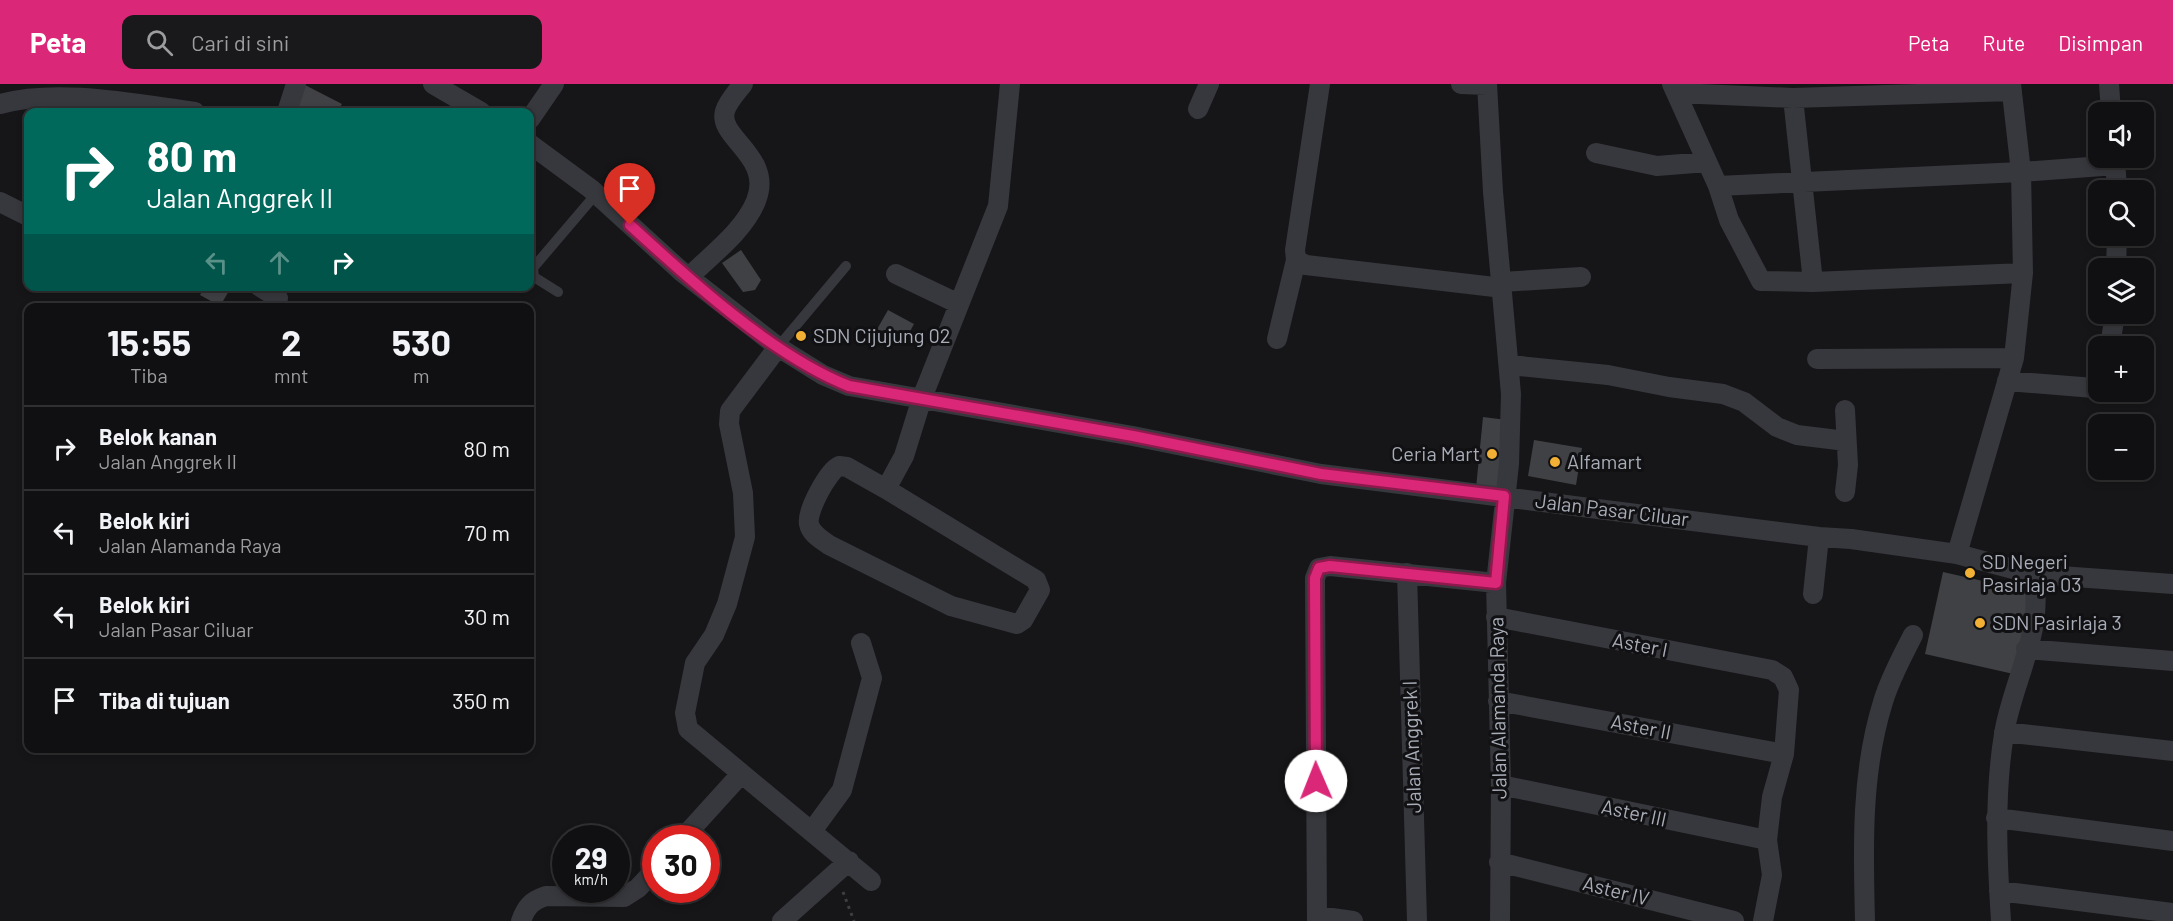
<!DOCTYPE html>
<html lang="id">
<meta charset="utf-8">
<style>
body{margin:0;font-family:Barlow,sans-serif;background:#19191b;color:#f1f3f6;height:100vh;display:flex;flex-direction:column;font-size:22px;white-space:nowrap}
*{box-sizing:border-box;margin:0}
p{font-size:20px;color:#9c9d9f}
.icon{flex:none;width:33px;height:33px;fill:none;stroke:currentColor;stroke-width:2;stroke-linecap:round;stroke-linejoin:round}
.map{position:relative;flex:1;overflow:hidden}
.side{position:absolute;left:24px;top:219px;width:510px;height:450px;display:flex;flex-direction:column;background:#101012;border-radius:12px;box-shadow:0 3px 9px #0003,0 0 0 2px #303032}
.side>*{flex:none}
.top-card{position:absolute;left:24px;top:24px;width:510px;height:183px;border-radius:12px;box-shadow:0 3px 9px #0003,0 0 0 2px #303032;background:#00695c;color:#fff;overflow:hidden}
.fabs{position:absolute;left:2088px;top:18px;display:grid;gap:12px}
.fabs a{display:grid;place-items:center;width:66px;height:66px;border-radius:12px;background:#101012;box-shadow:0 3px 9px #0003,0 0 0 2px #303032;font-size:30px}
.speed{position:absolute;left:552px;top:741px;display:flex;gap:12px;font-size:30px;font-weight:700;text-align:center}
.speed>*{display:grid;place-content:center;width:78px;height:78px;border-radius:50%;background:#101012;box-shadow:0 3px 9px #0003,0 0 0 2px #303032;line-height:1}
.speed small{font-size:15px;font-weight:400}
.speed .limit{border:9px solid #d22;background:#fff;color:#111}
.pin{position:absolute;display:grid;place-items:center;width:51px;height:51px;color:#fff;margin:-62px -26px;border-radius:50% 50% 50% 0;rotate:-45deg;box-shadow:0 0 6px #0007}
.pin .icon{rotate:45deg}
.me{position:absolute;width:66px;margin:-33px;rotate:359deg;stroke-linejoin:round;filter:drop-shadow(0 0 4px #0008)}
.turn{display:flex;align-items:center;gap:21px;height:126px;padding:0 24px;font-size:27px}
.turn .icon{width:78px;height:78px;stroke-width:2.5}
.turn b{display:block;font-size:42px;line-height:51px}
.lanes{display:flex;align-items:center;height:57px;padding:0 24px;background:#0003;justify-content:center;gap:30px;direction:ltr}
.lanes .off{opacity:.35}
.eta{display:flex;justify-content:space-evenly;align-items:center;height:102px;text-align:center}
.eta b{font-size:36px;font-weight:700;line-height:42px}
ul{padding:0;list-style:none}
li{display:flex;align-items:center;gap:18px;height:84px;padding:0 24px;border-top:2px solid #303032}
li div{flex:1}
li b{display:block;font-size:22px}
li em{font-style:normal}
header{display:flex;align-items:center;gap:36px;box-sizing:border-box;height:84px;padding:0 30px;background:#db2777;color:#fff}
header strong{font-size:28px}
nav{display:flex;gap:33px;margin-inline-start:auto;font-size:21px}
.search{width:420px;height:54px;background:#19191b;display:flex;align-items:center;gap:15px;box-sizing:border-box;padding:0 21px;border-radius:12px;color:#9c9d9f;font-size:22px}
.map>svg:first-child{display:block}
.building{fill:#404145}
.lines{fill:none;stroke-linecap:round;stroke-linejoin:round}
.path{stroke:#3d3f44;stroke-width:3;stroke-dasharray:3 4.5;stroke-linecap:butt}
.lane{stroke:#37383d;stroke-width:10}
.street{stroke:#37383d;stroke-width:20}
.route-casing{stroke:#8e194d;stroke-width:15}
.route{stroke:#db2777;stroke-width:10}
.poi-dot{fill:#f2b134;stroke:#111113;stroke-width:2}
.labels{text-anchor:middle;stroke-width:6;stroke-linejoin:round;paint-order:stroke}
.poi-label{font-size:20px;fill:#a8adb8;stroke:#111113;text-anchor:start}
.street-label{font-size:20px;fill:#a8adb8;stroke:#111113}
</style>
<header>
<strong>Peta</strong>
<div class="search"><svg class="icon" aria-label="search" viewBox="0 0 24 24"><circle cx="10" cy="10" r="6"/><path d="M15 15l6 6"/></svg>Cari di sini</div>
<nav><a>Peta</a><a>Rute</a><a>Disimpan</a></nav>
</header>
<div class="map">
<svg width="2173" height="837" viewBox="0 0 2173 837">
<rect width="100%" height="100%" fill="#161618"/>
<path class="building" d="M 305,1 L 342,20 L 337,28 L 290,28 Z
M 741,166 L 761,196 L 755,206 L 743,208 L 722,179 Z
M 205,202 L 232,202 L 220,222 L 200,211 Z
M 888,226 L 914,240 L 902,262 L 876,247 Z
M 1483,333 L 1507,336 L 1501,408 L 1476,404 Z
M 1534,356 L 1582,364 L 1576,401 L 1528,392 Z
M 1943,488 L 2036,509 L 2018,591 L 1925,570 Z"/>
<g class="lines">
<path class="path" d="M 843,808 L 854,837"/>
<path class="lane" d="M 558,208 L 534,193 L 533,184 L 596,110
M 778,263 L 846,182"/>
<path class="street" d="M 433,0 L 481,28
M 1320,0 L 1295,166 L 1296,176 L 1306,181 L 1503,204
M 1461,0 L 1487,1
M 1487,0 L 1493,108 L 1511,310 L 1509,380 L 1496,499 L 1501,701 L 1500,837
M 1672,0 L 1718,102 L 1729,136 L 1761,197 L 1813,198 L 2023,189
M 2109,0 L 2111,28
M 1677,9 L 1793,14 L 2012,7
M 1793,14 L 1813,198
M 0,20 C 58,4 135,20 195,28
M 1198,25 L 1209,0
M 287,28 L 296,0
M 530,35 L 554,0
M 530,60 L 591,105 L 682,188 L 778,263 L 823,291 L 849,302 L 1133,352 L 1321,390 L 1819,453 L 1851,455 L 1957,470 L 2032,490 L 2173,500
M 1596,69 L 1657,82 L 1707,78
M 2115,74 L 2117,106
M 1718,102 L 2021,88 L 2116,81
M 0,118 L 28,132
M 2116,184 L 2117,152
M 896,190 L 959,220
M 689,193 C 711,171 744,147 756,117 C 774,72 717,54 725,27 C 728,17 737,8 743,0
M 1502,198 L 1581,193
M 259,202 L 278,214
M 1277,255 L 1296,176
M 2110,262 L 2115,230
M 778,263 L 730,327 L 729,340 L 743,409 L 745,453 L 727,520 L 714,551 L 695,579 L 685,629 L 688,645 L 871,797
M 1817,275 L 2014,274
M 1510,281 L 1608,291 L 1669,303 L 1723,310 L 1744,318 L 1777,343 L 1797,351 L 1846,357
M 2007,297 L 2094,304 L 2098,302
M 839,382 L 847,383 L 886,405 L 1036,496 L 1040,506 L 1023,536 L 1017,540 L 951,522 L 829,461 C 821,455 811,450 809,440 C 806,428 828,387 839,382 Z
M 886,405 L 904,372 L 922,314 L 998,122 L 1010,0
M 1845,408 L 1848,381 L 1845,326
M 1957,470 L 2014,274 L 2023,189 L 2021,88 L 2011,0
M 1407,489 L 1417,837
M 1813,510 L 1819,453
M 1496,533 L 1772,586 L 1783,593 L 1789,606 L 1784,670 L 1772,713 L 1767,756 L 1772,791 L 1763,837
M 2026,565 L 2173,577
M 1498,617 L 1784,670
M 2004,648 L 2173,667
M 1501,701 L 1767,756
M 1996,734 L 2173,757
M 812,747 L 842,706 L 872,594 L 861,559
M 683,754 L 741,690
M 1499,778 L 1734,837
M 1999,807 L 2173,829
M 1318,832 L 1353,837
M 521,837 C 526,823 531,817 546,812 L 624,813 L 638,804 L 656,785
M 782,837 L 849,777
M 1317,837 L 1315,494 L 1319,484 L 1330,482 L 1496,499
M 1865,837 C 1863,764 1861,688 1883,618 C 1890,594 1902,573 1913,551
M 2001,837 C 1997,774 1994,712 2004,650 C 2012,598 2047,542 2032,490"/>
</g>
<g class="lines">
<defs>
<path id="route" d="M 630,141 C 691,197 773,272 849,302 L 1133,352 L 1321,390 L 1504,412 L 1496,499 L 1330,482 L 1319,484 L 1315,494 L 1316,697"/>
</defs>
<use href="#route" class="route-casing"/>
<use href="#route" class="route"/>
</g>
<g class="poi-dot">
<circle cx="801" cy="252" r="6"/>
<circle cx="1492" cy="370" r="6"/>
<circle cx="1555" cy="378" r="6"/>
<circle cx="1970" cy="489" r="6"/>
<circle cx="1980" cy="539" r="6"/>
</g>
<g class="labels">
<g class="poi-label">
<text x="813" y="259">SDN Cijujung 02</text>
<text x="1480" y="377" text-anchor="end">Ceria Mart</text>
<text x="1567" y="385">Alfamart</text>
<text x="1982" y="485">SD Negeri<tspan x="1982" dy="23">Pasirlaja 03</tspan></text>
<text x="1992" y="546">SDN Pasirlaja 3</text>
</g>
<g class="street-label">
<text transform="translate(1612 426) rotate(7)" y="7">Jalan Pasar Ciluar</text>
<text transform="translate(1640 561) rotate(11)" y="7">Aster I</text>
<text transform="translate(1498 624) rotate(-91)" y="7">Jalan Alamanda Raya</text>
<text transform="translate(1641 643) rotate(11)" y="7">Aster II</text>
<text transform="translate(1412 663) rotate(-92)" y="7">Jalan Anggrek I</text>
<text transform="translate(1634 729) rotate(12)" y="7">Aster III</text>
<text transform="translate(1616 807) rotate(14)" y="7">Aster IV</text>
</g>
</g>
</svg>
<div class="fabs">
<a><svg class="icon" aria-label="sound" viewBox="0 0 24 24"><path d="M4 9h4l5-4v14l-5-4H4zM17 9q2 3 0 6"/></svg></a>
<a><svg class="icon" aria-label="search" viewBox="0 0 24 24"><circle cx="10" cy="10" r="6"/><path d="M15 15l6 6"/></svg></a>
<a><svg class="icon" aria-label="layers" viewBox="0 0 24 24"><path d="M12 4l9 5-9 5-9-5zM3 14l9 5 9-5"/></svg></a>
<a>+</a>
<a>−</a>
</div>
<div class="speed"><div>29<small>km/h</small></div><div class="limit">30</div></div>
<div class="pin" style="left:630px;top:141px;background:#d93025"><svg class="icon" aria-label="arrive" viewBox="0 0 24 24"><path d="M6 21V4h12l-3 4 3 4H6"/></svg></div>
<svg class="me" style="left:1316px;top:697px" viewBox="-20 -20 40 40"><circle r="19" fill="#fff"/><path d="M0-13L10 11 0 6-10 11z" fill="#db2777"/></svg>
<div class="top-card">
<div class="turn"><svg class="icon" aria-label="right" viewBox="0 0 24 24"><path d="M7 20v-9h11M14 6l5 5-5 5"/></svg><div><b>80 m</b>Jalan Anggrek II</div></div>
<div class="lanes"><svg class="icon off" aria-label="left" viewBox="0 0 24 24"><path d="M17 20v-9H6M10 6l-5 5 5 5"/></svg><svg class="icon off" aria-label="ahead" viewBox="0 0 24 24"><path d="M12 20V5M6 11l6-6 6 6"/></svg><svg class="icon" aria-label="right" viewBox="0 0 24 24"><path d="M7 20v-9h11M14 6l5 5-5 5"/></svg></div>
</div>
<section class="side">
<div class="eta">
<div><b>15:55</b><p>Tiba</p></div>
<div><b>2</b><p>mnt</p></div>
<div><b>530</b><p>m</p></div>
</div>
<ul>
<li><svg class="icon" aria-label="right" viewBox="0 0 24 24"><path d="M7 20v-9h11M14 6l5 5-5 5"/></svg><div><b>Belok kanan</b><p>Jalan Anggrek II</p></div><em>80 m</em></li>
<li><svg class="icon" aria-label="left" viewBox="0 0 24 24"><path d="M17 20v-9H6M10 6l-5 5 5 5"/></svg><div><b>Belok kiri</b><p>Jalan Alamanda Raya</p></div><em>70 m</em></li>
<li><svg class="icon" aria-label="left" viewBox="0 0 24 24"><path d="M17 20v-9H6M10 6l-5 5 5 5"/></svg><div><b>Belok kiri</b><p>Jalan Pasar Ciluar</p></div><em>30 m</em></li>
<li><svg class="icon" aria-label="arrive" viewBox="0 0 24 24"><path d="M6 21V4h12l-3 4 3 4H6"/></svg><div><b>Tiba di tujuan</b></div><em>350 m</em></li>
</ul>
</section>
</div>
